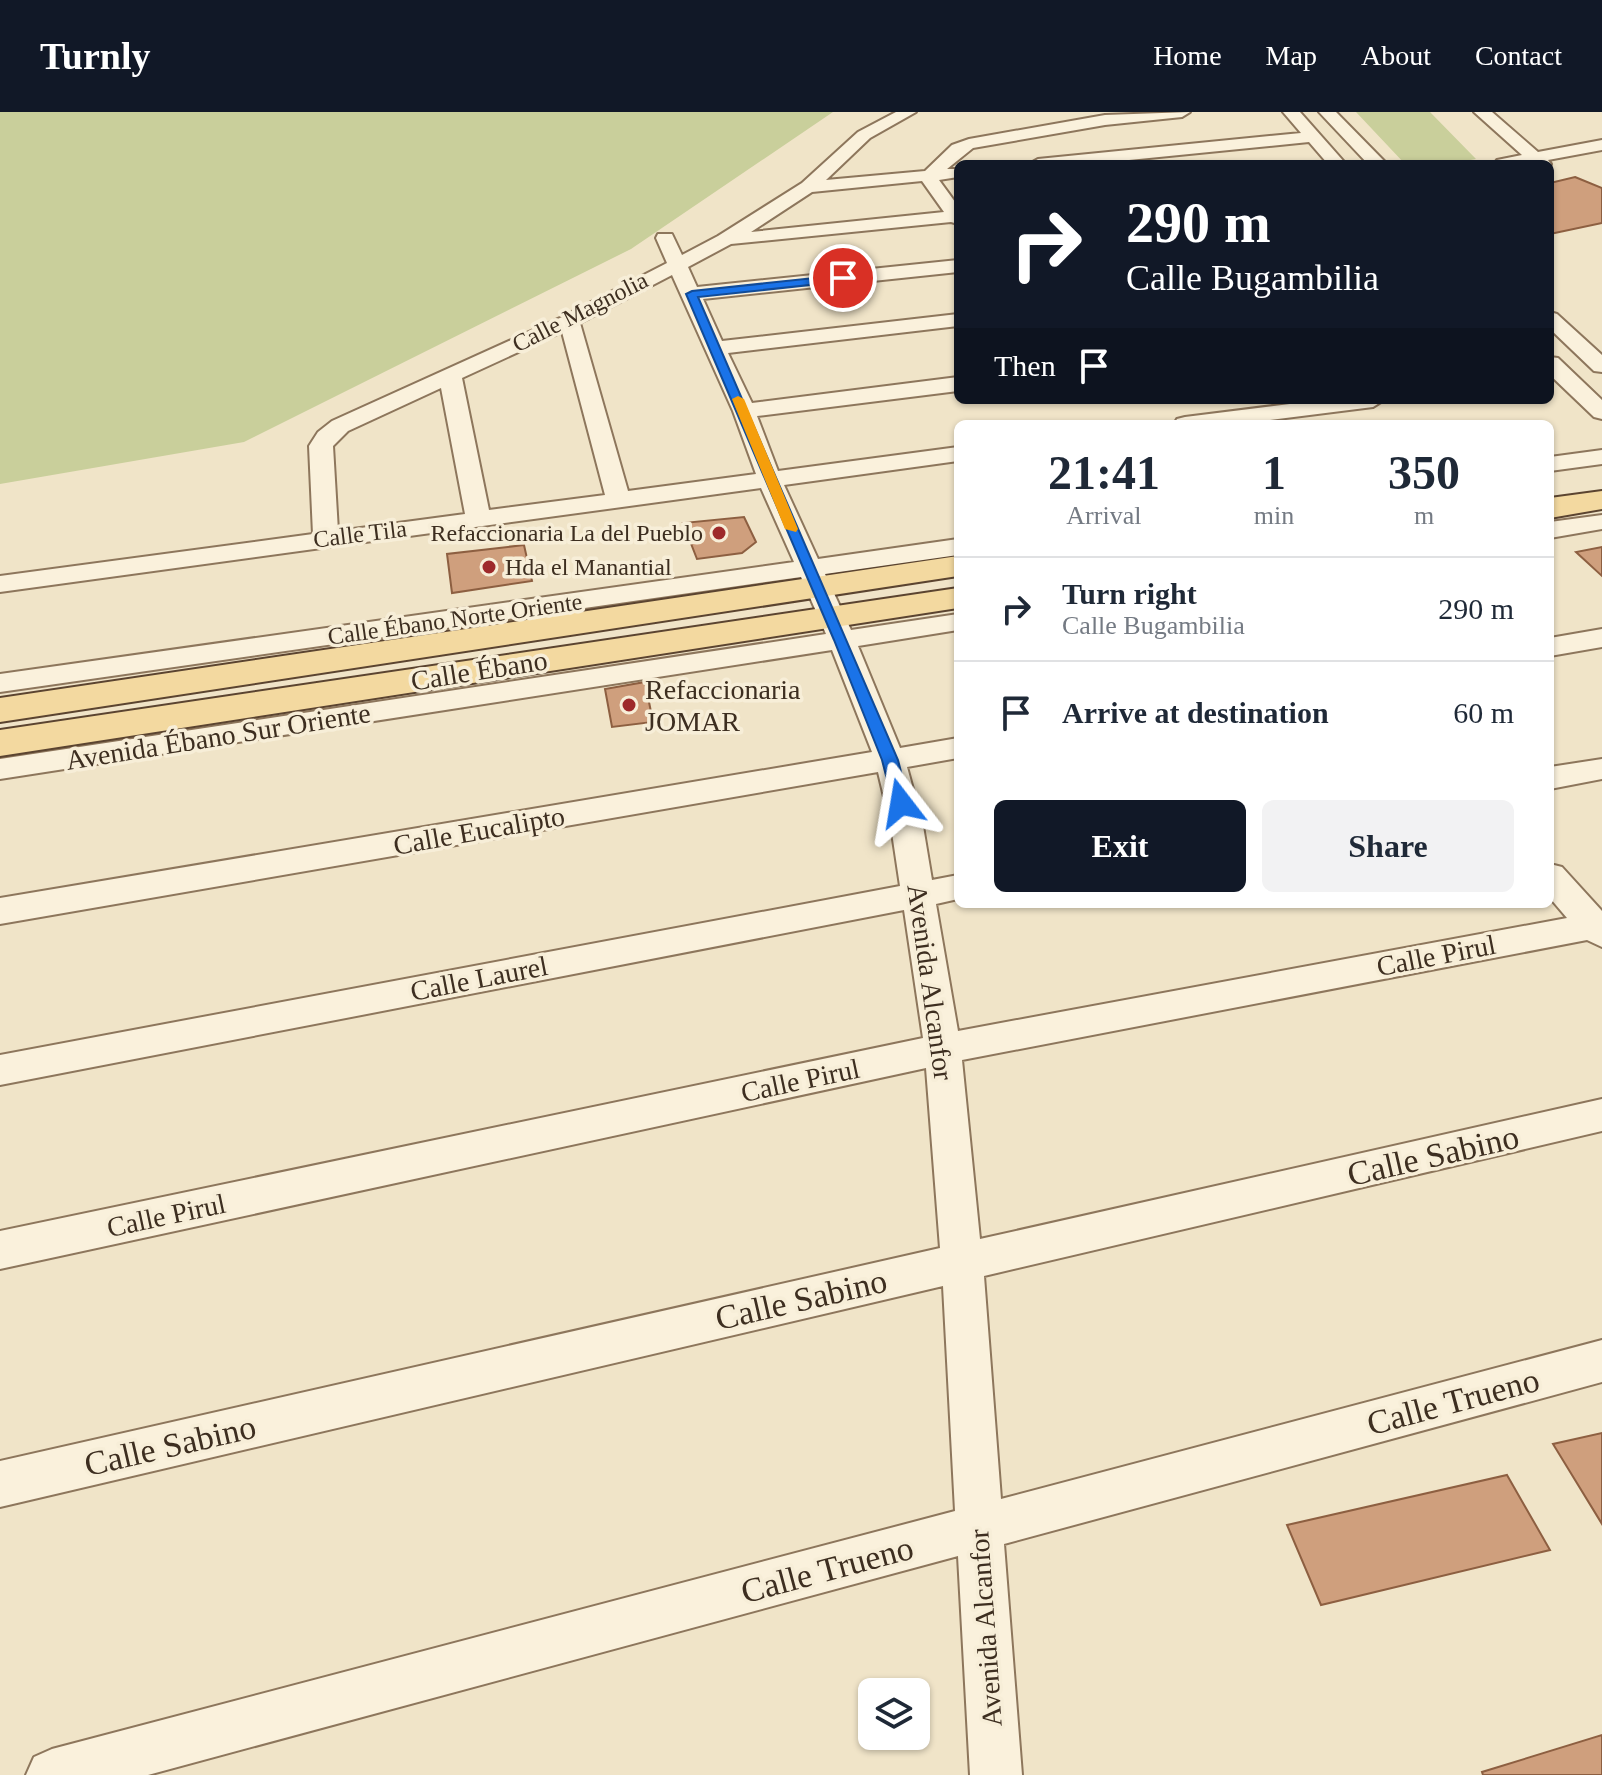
<!DOCTYPE html>
<meta charset="utf-8">
<style>
body{margin:0;font-family:Georgia,serif;background:#f2f2f3;color:#1f2937;height:100vh;display:flex;flex-direction:column;font-size:30px;white-space:nowrap}
*{box-sizing:border-box;margin:0}
p{font-size:26px;color:#747a83}
.icon{flex:none;width:44px;height:44px;fill:none;stroke:currentColor;stroke-width:2;stroke-linecap:round;stroke-linejoin:round}
.map{position:relative;flex:1;overflow:hidden}
.sheet{position:absolute;left:954px;top:308px;width:600px;height:488px;display:flex;flex-direction:column;background:#fff;border-radius:12px;box-shadow:0 2px 6px #0004}
.sheet>*{flex:none}
.top-card{position:absolute;left:954px;top:48px;width:600px;height:244px;border-radius:12px;box-shadow:0 2px 6px #0004;background:#111827;color:#fff;overflow:hidden}
.controls{position:absolute;left:858px;top:1566px;display:grid;gap:16px}
.controls a{display:grid;place-items:center;width:72px;height:72px;border-radius:12px;background:#fff;box-shadow:0 2px 6px #0004;font-size:40px}
.pin{position:absolute;display:grid;place-items:center;width:68px;height:68px;color:#fff;margin:-34px;border:4px solid #fff;border-radius:50%;box-shadow:0 2px 8px #0007}
.me{position:absolute;width:88px;margin:-44px;rotate:346deg;stroke-linejoin:round;filter:drop-shadow(0 0 6px #0008)}
.turn{display:flex;align-items:center;gap:28px;height:168px;padding:0 40px;font-size:36px}
.turn .icon{width:104px;height:104px;stroke-width:2.5}
.turn b{display:block;font-size:56px;line-height:68px}
.then{display:flex;align-items:center;height:76px;padding:0 40px;background:#0003;gap:16px;font-size:30px}
.eta{display:flex;justify-content:space-evenly;align-items:center;height:136px;text-align:center}
.eta b{font-size:48px;font-weight:800;line-height:56px}
.primary-button{display:flex;gap:16px;margin-top:auto;padding:16px 40px}
.primary-button a{flex:1;height:92px;border-radius:12px;background:#111827;color:#fff;font-size:32px;font-weight:800;line-height:92px;text-align:center}
.primary-button a+a{background:#f2f2f3;color:#1f2937}
ul{padding:0;list-style:none}
li{display:flex;align-items:center;gap:24px;height:104px;padding:0 40px;border-top:2px solid #e0e1e3}
li div{flex:1}
li b{display:block;font-size:30px}
li em{font-style:normal}
header{display:flex;align-items:center;gap:48px;box-sizing:border-box;height:112px;padding:0 40px;background:#111827;color:#fff}
header strong{font-size:38px}
nav{display:flex;gap:44px;margin-inline-start:auto;font-size:28px}
.map>svg:first-child{display:block}
.green{fill:#c9cf9b}
.building{fill:#cf9f7d;stroke:#8d5f41;stroke-width:2}
.lines{fill:none;stroke-linecap:round;stroke-linejoin:round}
.minor-casing{stroke:#8d765c;stroke-width:4}
.major-casing{stroke:#5b4430;stroke-width:4}
.minor{fill:#faf1dc;fill-rule:evenodd}
.major{fill:#f3d9a0;fill-rule:evenodd}
.route{fill:#1a73e8;stroke:#114b97;stroke-width:2}
.slow{fill:#f59e0b}
.poi-dot{fill:#9e2a2b;stroke:#f7eed8;stroke-width:3}
.labels{text-anchor:middle;stroke-width:7;stroke-linejoin:round;paint-order:stroke}
.far-street-label{font-size:24px;fill:#3d2e20;stroke:#f7eed8}
.far-poi-label{font-size:24px;fill:#3d2e20;stroke:#f7eed8;text-anchor:end}
.street-label{font-size:28px;fill:#3d2e20;stroke:#f7eed8}
.poi-label{font-size:28px;fill:#3d2e20;stroke:#f7eed8;text-anchor:start}
.near-street-label{font-size:34px;fill:#3d2e20;stroke:#f7eed8}
</style>
<header>
<strong>Turnly</strong>
<nav><a>Home</a><a>Map</a><a>About</a><a>Contact</a></nav>
</header>
<div class="map">
<svg width="1602" height="1663" viewBox="0 0 1602 1663">
<rect width="100%" height="100%" fill="#f0e4c8"/>
<path class="green" d="M 0,0 L 833,0 L 631,137 L 244,330 L 0,372 Z
M 1356,0 L 1430,0 L 1476,47 L 1448,52 L 1405,52 Z"/>
<path class="building" d="M 1575,65 L 1602,76 L 1602,111 L 1550,122 L 1550,71 Z
M 744,405 L 756,430 L 742,441 L 697,447 L 683,411 Z
M 524,433 L 532,469 L 452,481 L 447,442 Z
M 1602,435 L 1602,464 L 1576,440 Z
M 645,570 L 653,610 L 612,615 L 605,577 Z
M 1602,1321 L 1602,1412 L 1553,1332 Z
M 1507,1363 L 1550,1438 L 1321,1493 L 1287,1413 Z
M 1602,1623 L 1602,1663 L 1483,1663 L 1482,1660 Z"/>
<g class="lines">
<defs>
<path id="minor" d="M 896,0 L 916,0 L 870,26 L 826,68 L 925,59 L 952,33 L 969,27 L 1105,3 L 1190,0 L 1182,5 L 1105,13 L 973,36 L 947,57 L 958,57 L 958,65 L 939,68 L 958,94 L 958,112 L 951,110 L 731,132 L 688,155 L 697,175 L 958,148 L 958,160 L 703,187 L 722,229 L 958,202 L 958,214 L 728,241 L 752,291 L 958,265 L 958,279 L 757,304 L 778,359 L 958,335 L 958,349 L 784,373 L 818,447 L 958,427 L 958,443 L 825,462 L 851,518 L 958,502 L 958,518 L 858,534 L 900,636 L 958,626 L 958,646 L 907,655 L 923,714 L 932,768 L 958,763 L 958,787 L 936,792 L 958,919 L 1567,806 L 1550,786 L 1550,752 L 1562,755 L 1602,799 L 1602,835 L 1587,828 L 962,948 L 980,1127 L 1602,987 L 1602,1019 L 984,1164 L 1001,1387 L 1602,1228 L 1602,1270 L 1004,1432 L 1022,1663 L 970,1663 L 958,1444 L 148,1663 L 26,1663 L 34,1645 L 52,1637 L 955,1399 L 943,1174 L 0,1395 L 0,1349 L 940,1136 L 926,956 L 0,1157 L 0,1119 L 923,926 L 904,798 L 0,973 L 0,943 L 900,774 L 891,714 L 878,660 L 0,812 L 0,786 L 872,640 L 832,538 L 0,667 L 0,647 L 826,522 L 801,465 L 0,580 L 0,562 L 794,450 L 761,376 L 0,480 L 0,464 L 313,422 L 309,334 L 318,320 L 332,309 L 562,205 L 667,151 L 656,126 L 658,122 L 672,122 L 682,143 L 718,124 L 802,71 L 858,20 ZM 922,69 L 944,100 L 751,120 L 812,80 ZM 672,163 L 733,299 L 756,362 L 628,379 L 580,211 ZM 562,220 L 605,383 L 489,398 L 462,266 ZM 441,276 L 465,402 L 338,419 L 333,334 L 348,319 Z
M 1283,0 L 1300,0 L 1346,52 L 1328,52 L 1309,30 L 1089,52 L 1029,52 L 1038,47 L 1301,21 Z
M 1319,0 L 1336,0 L 1387,52 L 1368,52 Z
M 1474,0 L 1492,0 L 1538,40 L 1602,28 L 1602,38 L 1548,48 L 1551,52 L 1550,53 L 1494,52 L 1497,48 L 1522,43 Z
M 1550,200 L 1557,202 L 1602,243 L 1602,260 L 1594,259 L 1550,217 Z
M 1550,245 L 1558,246 L 1602,288 L 1602,307 L 1594,305 L 1550,263 Z
M 1321,288 L 1384,288 L 1373,295 L 1238,312 L 1174,312 L 1177,307 L 1185,305 Z
M 1602,338 L 1602,352 L 1550,359 L 1550,345 Z
M 1602,403 L 1602,417 L 1550,426 L 1550,410 Z
M 1602,517 L 1602,535 L 1550,544 L 1550,526 Z
M 1602,647 L 1602,667 L 1550,677 L 1550,655 Z"/>
<path id="major" d="M 1602,379 L 1602,397 L 1550,406 L 1550,386 Z
M 958,444 L 958,464 L 0,610 L 0,586 Z
M 958,476 L 958,496 L 0,644 L 0,618 Z"/>
</defs>
<use href="#minor" class="minor-casing"/>
<use href="#major" class="major-casing"/>
<use href="#minor" class="minor"/>
<use href="#major" class="major"/>
</g>
<path class="route" d="M 843,163 L 848,166 L 847,169 L 698,185 L 898,648 L 909,691 L 901,696 L 893,691 L 882,648 L 834,528 L 686,182 L 692,179 Z"/>
<path class="slow" d="M 738,284 L 744,287 L 798,417 L 796,420 L 785,417 L 732,287 Z"/>
<g class="poi-dot">
<circle cx="719" cy="421" r="8"/>
<circle cx="489" cy="455" r="8"/>
<circle cx="629" cy="593" r="8"/>
</g>
<g class="labels">
<g class="far-street-label">
<text transform="translate(580 200) rotate(-27)" y="8">Calle Magnolia</text>
<text transform="translate(360 422) rotate(-7)" y="8">Calle Tila</text>
<text transform="translate(455 507) rotate(-8)" y="8">Calle Ébano Norte Oriente</text>
</g>
<g class="far-poi-label">
<text x="703" y="429">Refaccionaria La del Pueblo</text>
<text x="505" y="463" text-anchor="start">Hda el Manantial</text>
</g>
<g class="street-label">
<text transform="translate(479 558) rotate(-9)" y="10">Calle Ébano</text>
<text transform="translate(218 624) rotate(-9)" y="10">Avenida Ébano Sur Oriente</text>
<text transform="translate(479 718) rotate(-10)" y="10">Calle Eucalipto</text>
<text transform="translate(1436 843) rotate(-11)" y="10">Calle Pirul</text>
<text transform="translate(479 866) rotate(-11)" y="10">Calle Laurel</text>
<text transform="translate(931 870) rotate(82)" y="10">Avenida Alcanfor</text>
<text transform="translate(800 968) rotate(-12)" y="10">Calle Pirul</text>
<text transform="translate(166 1103) rotate(-12)" y="10">Calle Pirul</text>
<text transform="translate(985 1516) rotate(-94)" y="10">Avenida Alcanfor</text>
</g>
<g class="poi-label">
<text x="645" y="587">Refaccionaria<tspan x="645" dy="32">JOMAR</tspan></text>
</g>
<g class="near-street-label">
<text transform="translate(1433 1043) rotate(-13)" y="12">Calle Sabino</text>
<text transform="translate(801 1187) rotate(-13)" y="12">Calle Sabino</text>
<text transform="translate(1453 1289) rotate(-15)" y="12">Calle Trueno</text>
<text transform="translate(170 1333) rotate(-13)" y="12">Calle Sabino</text>
<text transform="translate(827 1457) rotate(-15)" y="12">Calle Trueno</text>
</g>
</g>
</svg>
<div class="controls">
<a><svg class="icon" aria-label="layers" viewBox="0 0 24 24"><path d="M12 4l9 5-9 5-9-5zM3 14l9 5 9-5"/></svg></a>
</div>
<div class="pin" style="left:843px;top:166px;background:#d93025"><svg class="icon" aria-label="arrive" viewBox="0 0 24 24"><path d="M6 21V4h12l-3 4 3 4H6"/></svg></div>
<svg class="me" style="left:901px;top:691px" viewBox="-20 -20 40 40"><path d="M0-17L14 15 0 8-14 15z" fill="#1a73e8" stroke="#fff" stroke-width="4"/></svg>
<div class="top-card">
<div class="turn"><svg class="icon" aria-label="right" viewBox="0 0 24 24"><path d="M7 20v-9h11M14 6l5 5-5 5"/></svg><div><b>290 m</b>Calle Bugambilia</div></div>
<div class="then">Then<svg class="icon" aria-label="arrive" viewBox="0 0 24 24"><path d="M6 21V4h12l-3 4 3 4H6"/></svg></div>
</div>
<section class="sheet">
<div class="eta">
<div><b>21:41</b><p>Arrival</p></div>
<div><b>1</b><p>min</p></div>
<div><b>350</b><p>m</p></div>
</div>
<ul>
<li><svg class="icon" aria-label="right" viewBox="0 0 24 24"><path d="M7 20v-9h11M14 6l5 5-5 5"/></svg><div><b>Turn right</b><p>Calle Bugambilia</p></div><em>290 m</em></li>
<li><svg class="icon" aria-label="arrive" viewBox="0 0 24 24"><path d="M6 21V4h12l-3 4 3 4H6"/></svg><div><b>Arrive at destination</b></div><em>60 m</em></li>
</ul>
<div class="primary-button"><a>Exit</a><a>Share</a></div>
</section>
</div>
